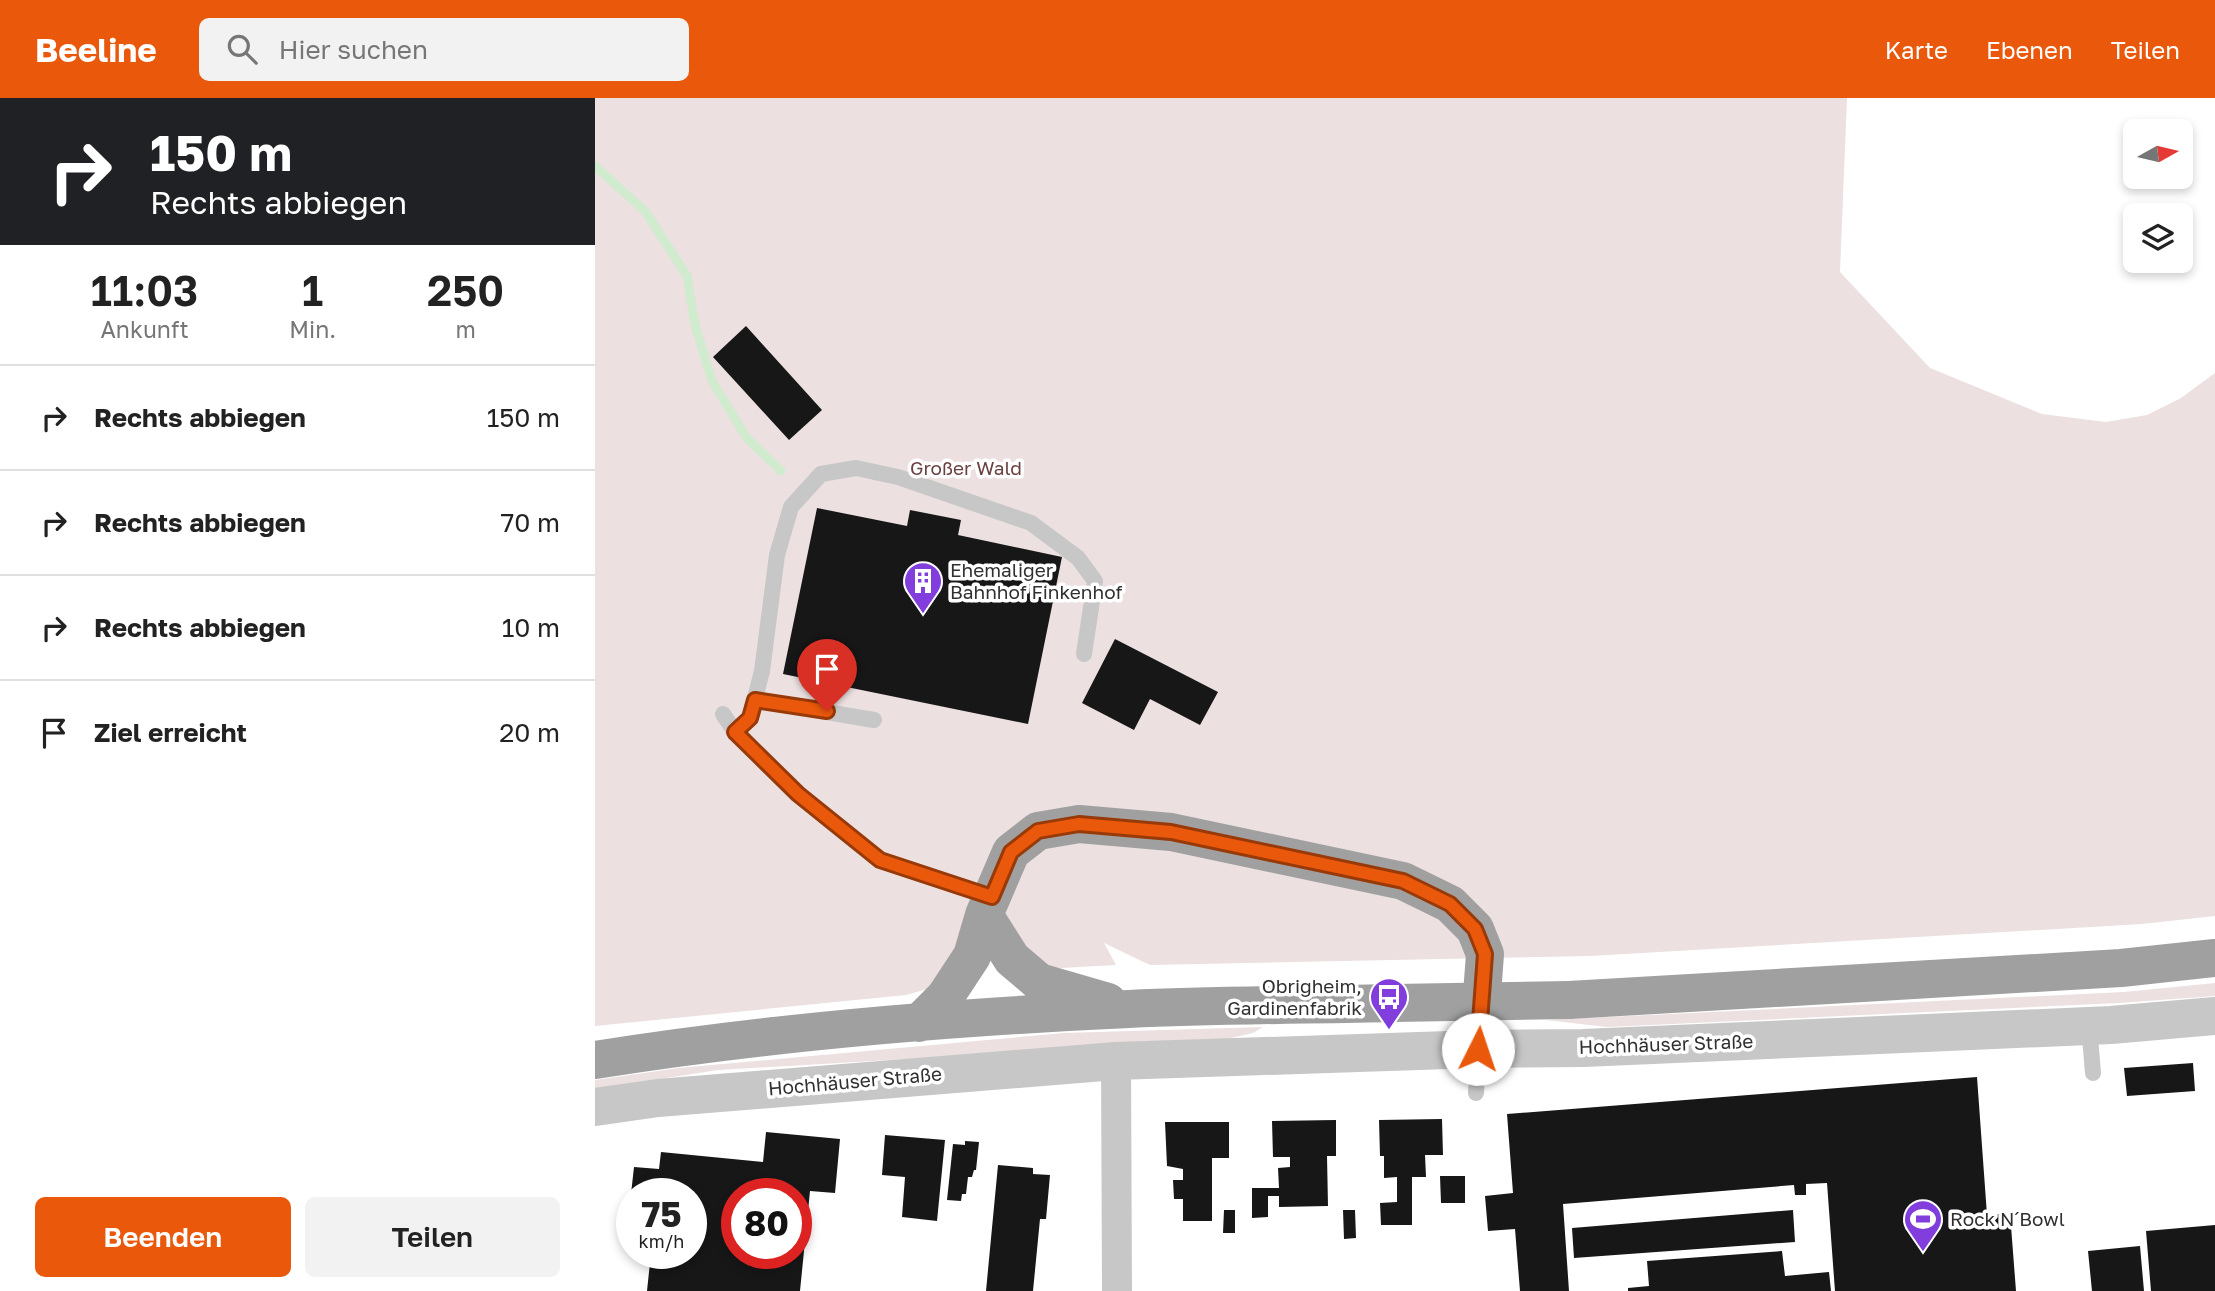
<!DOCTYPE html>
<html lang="de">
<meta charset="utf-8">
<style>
body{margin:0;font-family:"Golos Text",sans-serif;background:#f2f2f2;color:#222;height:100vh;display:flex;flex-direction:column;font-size:26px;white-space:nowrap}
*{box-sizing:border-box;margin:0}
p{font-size:23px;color:#767676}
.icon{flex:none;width:38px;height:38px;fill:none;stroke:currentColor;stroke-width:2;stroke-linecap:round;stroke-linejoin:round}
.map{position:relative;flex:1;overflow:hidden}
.details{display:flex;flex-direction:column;background:#fff;width:595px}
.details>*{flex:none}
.top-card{background:#202124;color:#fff;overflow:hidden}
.needle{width:46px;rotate:82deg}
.fabs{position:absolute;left:1528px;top:21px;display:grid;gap:14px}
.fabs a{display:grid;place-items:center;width:70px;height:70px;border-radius:10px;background:#fff;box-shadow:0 4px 10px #0003;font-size:35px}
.speed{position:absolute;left:21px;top:1080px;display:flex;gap:14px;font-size:35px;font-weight:700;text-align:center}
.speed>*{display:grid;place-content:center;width:91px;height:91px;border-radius:50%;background:#fff;box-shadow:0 4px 10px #0003;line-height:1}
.speed small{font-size:18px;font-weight:400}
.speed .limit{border:10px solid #d22;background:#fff;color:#111}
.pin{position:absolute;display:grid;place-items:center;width:60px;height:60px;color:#fff;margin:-72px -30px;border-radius:50% 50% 50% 0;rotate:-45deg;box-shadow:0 0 7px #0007}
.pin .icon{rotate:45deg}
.me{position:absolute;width:77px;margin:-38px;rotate:4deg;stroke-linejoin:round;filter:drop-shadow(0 0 5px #0008)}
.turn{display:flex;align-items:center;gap:24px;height:147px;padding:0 35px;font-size:32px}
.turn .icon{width:91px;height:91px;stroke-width:2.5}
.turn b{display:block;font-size:49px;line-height:60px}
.eta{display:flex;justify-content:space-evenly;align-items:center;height:119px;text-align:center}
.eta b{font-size:42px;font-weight:600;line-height:49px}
.action{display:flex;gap:14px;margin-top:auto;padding:14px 35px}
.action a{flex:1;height:80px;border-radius:10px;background:#ea580c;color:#fff;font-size:28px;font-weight:600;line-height:80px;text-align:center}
.action a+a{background:#f2f2f2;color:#222}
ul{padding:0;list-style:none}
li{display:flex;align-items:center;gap:21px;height:105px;padding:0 35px;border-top:2px solid #e0e0e0}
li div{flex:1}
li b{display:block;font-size:26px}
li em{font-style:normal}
header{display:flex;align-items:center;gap:42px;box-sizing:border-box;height:98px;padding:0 35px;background:#ea580c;color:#fff}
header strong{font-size:33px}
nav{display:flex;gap:38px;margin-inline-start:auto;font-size:24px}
.search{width:490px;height:63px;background:#f2f2f2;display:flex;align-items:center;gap:18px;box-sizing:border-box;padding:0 24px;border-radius:10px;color:#767676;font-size:26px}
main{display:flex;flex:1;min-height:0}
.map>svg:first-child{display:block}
.green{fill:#ece0e0}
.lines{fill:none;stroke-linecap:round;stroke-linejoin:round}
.stream{stroke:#d0ebcd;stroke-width:9}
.building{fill:#171717;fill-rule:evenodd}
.service{stroke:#c7c7c7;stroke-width:16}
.minor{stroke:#c7c7c7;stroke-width:30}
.tertiary{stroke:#c7c7c7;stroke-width:38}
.trunk{stroke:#a0a0a0;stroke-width:38}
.trunk-bridge{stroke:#a0a0a0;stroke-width:38}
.route-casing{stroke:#983908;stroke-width:18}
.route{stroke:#ea580c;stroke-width:12}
.labels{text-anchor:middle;stroke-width:7;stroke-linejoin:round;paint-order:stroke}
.park-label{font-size:19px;fill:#6a4140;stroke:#fff}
.poi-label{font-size:19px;fill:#303030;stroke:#fff;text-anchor:start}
.street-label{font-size:19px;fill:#303030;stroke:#fff}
</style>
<header>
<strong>Beeline</strong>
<div class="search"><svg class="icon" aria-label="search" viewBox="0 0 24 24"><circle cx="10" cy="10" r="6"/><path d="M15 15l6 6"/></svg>Hier suchen</div>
<nav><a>Karte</a><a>Ebenen</a><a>Teilen</a></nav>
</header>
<main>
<section class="details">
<div class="top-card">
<div class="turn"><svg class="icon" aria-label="right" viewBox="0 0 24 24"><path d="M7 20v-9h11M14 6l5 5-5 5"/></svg><div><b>150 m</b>Rechts abbiegen</div></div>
</div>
<div class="eta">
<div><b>11:03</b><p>Ankunft</p></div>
<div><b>1</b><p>Min.</p></div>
<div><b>250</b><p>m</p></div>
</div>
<ul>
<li><svg class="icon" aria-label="right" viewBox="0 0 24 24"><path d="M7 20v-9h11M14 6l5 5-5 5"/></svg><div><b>Rechts abbiegen</b></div><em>150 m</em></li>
<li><svg class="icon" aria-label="right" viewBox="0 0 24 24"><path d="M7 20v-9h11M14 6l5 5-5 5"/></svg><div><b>Rechts abbiegen</b></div><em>70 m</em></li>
<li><svg class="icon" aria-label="right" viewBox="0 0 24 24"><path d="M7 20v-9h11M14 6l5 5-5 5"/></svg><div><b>Rechts abbiegen</b></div><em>10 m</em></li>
<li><svg class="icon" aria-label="arrive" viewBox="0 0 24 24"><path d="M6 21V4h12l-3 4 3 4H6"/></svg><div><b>Ziel erreicht</b></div><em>20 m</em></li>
</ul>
<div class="action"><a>Beenden</a><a>Teilen</a></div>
</section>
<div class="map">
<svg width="1620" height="1193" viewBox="0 0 1620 1193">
<rect width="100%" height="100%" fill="#fff"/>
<path class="green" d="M 0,0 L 1252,0 L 1245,174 L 1335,270 L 1447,316 L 1511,324 L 1552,317 L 1586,300 L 1620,275 L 1620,818 L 1547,826 L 995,858 L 555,867 L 509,845 L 521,867 L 466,870 L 441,868 L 412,824 L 343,888 L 311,897 L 0,928 Z
M 1620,885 L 1620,898 L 1524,905 L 1012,929 L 951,922 L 1529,894 Z
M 668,929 L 658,935 L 623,943 L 123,972 L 0,991 L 0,982 L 84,970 L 469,935 Z"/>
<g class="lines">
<path class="stream" d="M 0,68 L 50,113 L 92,178 L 100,227 L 117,283 L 151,339 L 186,373"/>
</g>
<path class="building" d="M 151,228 L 227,312 L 194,342 L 118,259 Z
M 222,410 L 312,428 L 315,412 L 366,422 L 363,437 L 467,459 L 433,626 L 188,576 Z
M 520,541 L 623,594 L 605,627 L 555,601 L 539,632 L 487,605 Z
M 1598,965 L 1600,993 L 1532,998 L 1529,970 Z
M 1382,979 L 1392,1117 L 1415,1115 L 1421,1193 L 1240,1193 L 1232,1085 L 1211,1086 L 1211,1097 L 1200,1097 L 1199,1087 L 968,1106 L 974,1193 L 925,1193 L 920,1131 L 893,1133 L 890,1098 L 918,1095 L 912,1016 Z
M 847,1021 L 848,1057 L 830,1057 L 831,1079 L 817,1079 L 817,1127 L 786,1127 L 785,1105 L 802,1104 L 802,1079 L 789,1080 L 789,1058 L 785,1058 L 784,1022 Z
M 741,1022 L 741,1058 L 732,1058 L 733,1108 L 684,1109 L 684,1098 L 673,1098 L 673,1119 L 657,1120 L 657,1090 L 684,1090 L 683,1070 L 695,1069 L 695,1059 L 678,1059 L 677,1023 Z
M 570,1024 L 634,1024 L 634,1060 L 617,1060 L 617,1123 L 588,1123 L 588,1101 L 579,1101 L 578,1082 L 588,1082 L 588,1071 L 572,1068 Z
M 171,1034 L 245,1041 L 240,1095 L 215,1093 L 205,1193 L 52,1193 L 56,1155 L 96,1155 L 96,1096 L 36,1096 L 39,1069 L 64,1071 L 66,1054 L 168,1064 ZM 142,1096 L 201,1096 L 201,1155 L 142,1155 Z
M 290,1037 L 350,1042 L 342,1123 L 307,1119 L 310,1079 L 287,1077 Z
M 370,1043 L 384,1044 L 381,1072 L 379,1072 L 377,1079 L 373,1079 L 371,1096 L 367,1096 L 366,1103 L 352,1102 L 358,1046 L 370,1047 Z
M 403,1067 L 438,1070 L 438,1076 L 455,1077 L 451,1121 L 445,1121 L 438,1193 L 391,1193 Z
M 845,1078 L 870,1078 L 870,1105 L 846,1105 Z
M 629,1112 L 640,1112 L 640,1135 L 628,1135 Z
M 748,1112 L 760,1112 L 761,1140 L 749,1141 Z
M 1198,1112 L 1200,1144 L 979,1160 L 977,1130 Z
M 1620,1127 L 1620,1193 L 1556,1193 L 1551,1133 Z
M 1545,1148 L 1549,1193 L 1497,1193 L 1493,1153 Z
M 1187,1153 L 1190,1178 L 1234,1174 L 1236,1193 L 1033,1193 L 1033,1190 L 1054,1188 L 1052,1163 Z"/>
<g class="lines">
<path class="service" d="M 160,602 L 279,622
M 128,616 L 140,634 L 203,696 L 284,762 L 397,799
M 140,634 L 155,620 L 167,573 L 182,457 L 196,409 L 226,376 L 261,370 L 303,379 L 436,425 L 483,460 L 500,483 L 489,556
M 1494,927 L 1498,975
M 881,995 L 883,951"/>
<path class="minor" d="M 521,963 L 522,1193"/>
<path class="tertiary" d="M 0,1009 L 63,1000 L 521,963 L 883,951 L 988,950 L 1516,927 L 1620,918"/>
<path class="trunk" d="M 389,817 L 417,861 L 444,884 L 513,904
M 974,902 L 1526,870 L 1620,860
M 324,925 L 350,899 L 377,858 L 389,817 L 416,754 L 443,733 L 484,726 L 576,734 L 808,783 L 855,806 L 880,831 L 890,856 L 883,951
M 0,962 C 176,934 356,919 534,911 C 622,907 711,907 799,905"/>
<path class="trunk-bridge" d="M 799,905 L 974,902"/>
</g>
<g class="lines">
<defs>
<path id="route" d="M 232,613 L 160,602 L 155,620 L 140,634 L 203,696 L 285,762 L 397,799 L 416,754 L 443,733 L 484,726 L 576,734 L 808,783 L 855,806 L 880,831 L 890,856 L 883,951"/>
</defs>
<use href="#route" class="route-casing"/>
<use href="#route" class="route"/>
</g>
<defs>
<symbol id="building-pin" viewBox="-11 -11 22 30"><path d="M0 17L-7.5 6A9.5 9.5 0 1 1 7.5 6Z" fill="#823edc" stroke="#fff"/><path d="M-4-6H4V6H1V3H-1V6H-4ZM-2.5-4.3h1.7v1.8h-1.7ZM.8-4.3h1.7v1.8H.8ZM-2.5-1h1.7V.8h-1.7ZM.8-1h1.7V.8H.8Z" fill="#fff"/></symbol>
<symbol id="bus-pin" viewBox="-11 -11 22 30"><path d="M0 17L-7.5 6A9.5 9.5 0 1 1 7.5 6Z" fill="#823edc" stroke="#fff"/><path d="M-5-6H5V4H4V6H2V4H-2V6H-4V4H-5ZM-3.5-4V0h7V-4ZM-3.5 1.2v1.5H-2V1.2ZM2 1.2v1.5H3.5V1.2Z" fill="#fff"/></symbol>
<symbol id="stadium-pin" viewBox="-11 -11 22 30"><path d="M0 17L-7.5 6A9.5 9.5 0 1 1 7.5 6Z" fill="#823edc" stroke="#fff"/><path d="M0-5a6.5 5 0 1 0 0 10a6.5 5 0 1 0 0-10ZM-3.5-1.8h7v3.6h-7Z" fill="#fff"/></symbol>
</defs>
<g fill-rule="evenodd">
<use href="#building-pin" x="306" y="461" width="44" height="60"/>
<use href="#bus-pin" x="772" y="877" width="44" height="60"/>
<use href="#stadium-pin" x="1306" y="1099" width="44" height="60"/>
</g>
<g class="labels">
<g class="park-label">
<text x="371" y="377">Großer Wald</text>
</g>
<g class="poi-label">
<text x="355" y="479">Ehemaliger<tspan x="355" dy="22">Bahnhof Finkenhof</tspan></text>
<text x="767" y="895" text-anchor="end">Obrigheim,<tspan x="767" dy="22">Gardinenfabrik</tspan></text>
<text x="1355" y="1128">Rock N´Bowl</text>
</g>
<g class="street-label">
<text transform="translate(1071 946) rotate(-2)" y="7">Hochhäuser Straße</text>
<text transform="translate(260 983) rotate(-5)" y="7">Hochhäuser Straße</text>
</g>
</g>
</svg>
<div class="fabs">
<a><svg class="needle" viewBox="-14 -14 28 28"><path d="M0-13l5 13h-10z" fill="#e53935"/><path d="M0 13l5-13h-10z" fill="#767676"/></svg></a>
<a><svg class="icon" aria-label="layers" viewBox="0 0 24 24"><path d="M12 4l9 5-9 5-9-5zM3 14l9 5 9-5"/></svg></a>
</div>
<div class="speed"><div>75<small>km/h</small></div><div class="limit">80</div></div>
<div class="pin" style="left:232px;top:613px;background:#d93025"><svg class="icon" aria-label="arrive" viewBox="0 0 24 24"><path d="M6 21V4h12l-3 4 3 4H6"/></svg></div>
<svg class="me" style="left:883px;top:951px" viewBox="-20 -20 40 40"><circle r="19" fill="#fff"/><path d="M0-13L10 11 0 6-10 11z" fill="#ea580c"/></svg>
</div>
</main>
